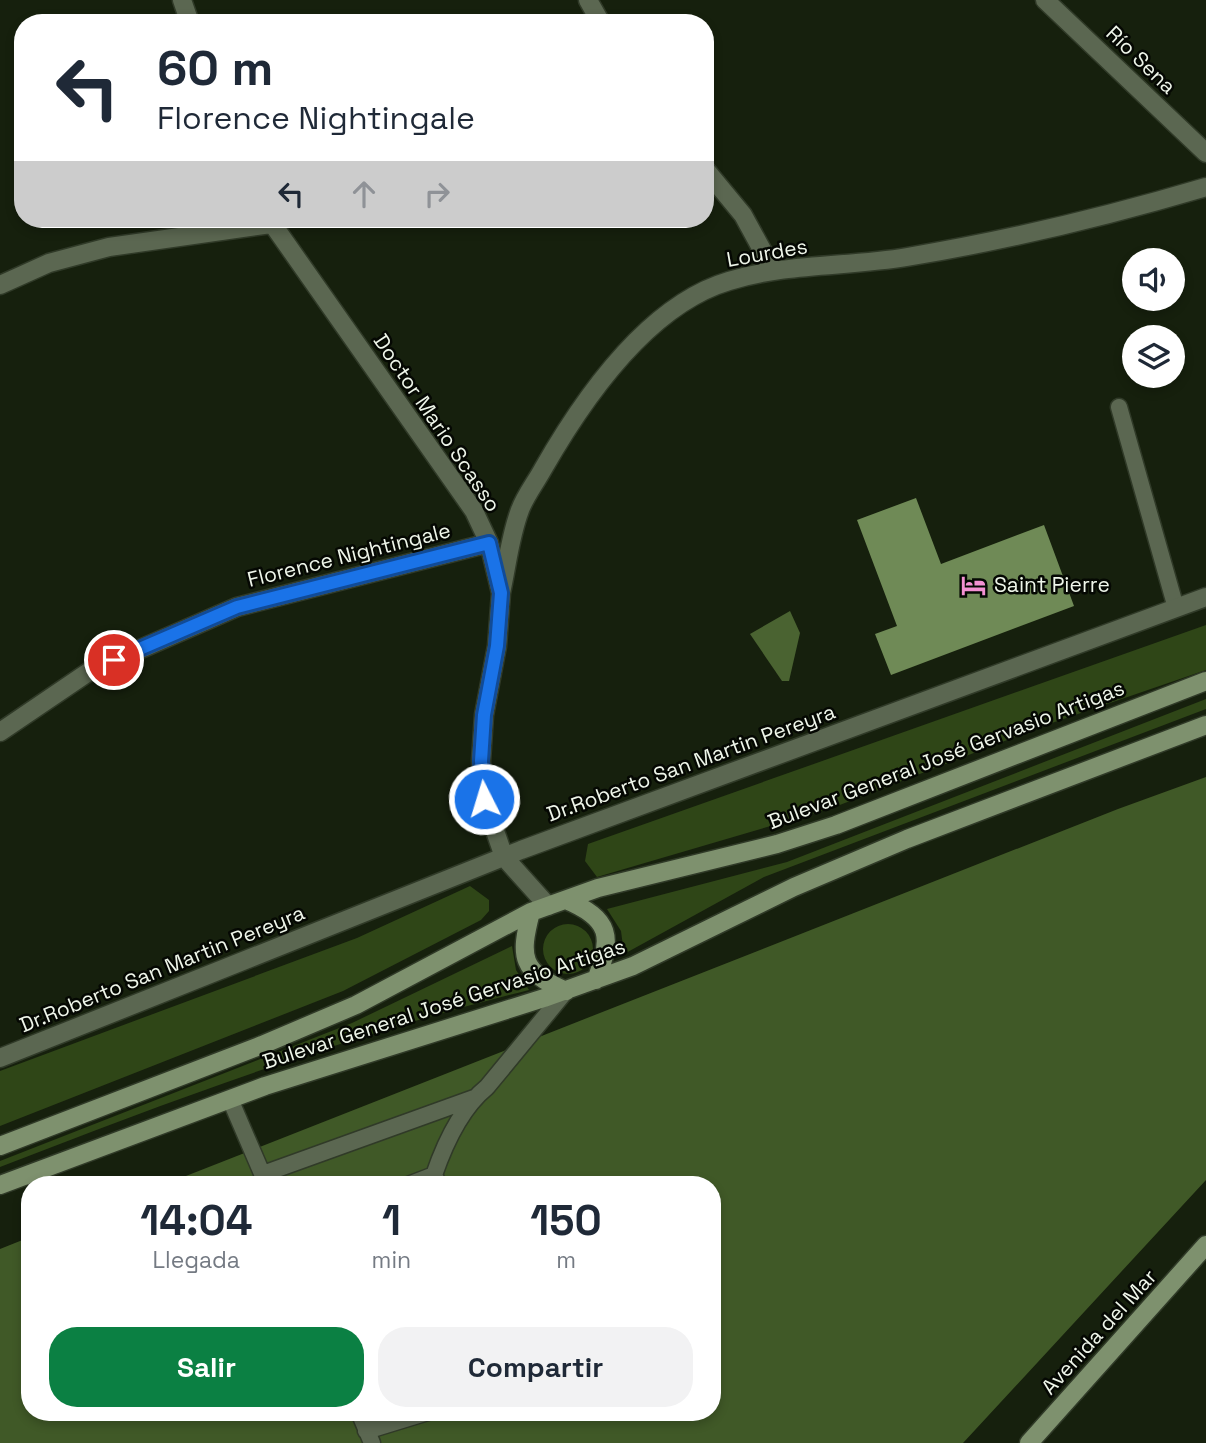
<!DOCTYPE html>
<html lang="es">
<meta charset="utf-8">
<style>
body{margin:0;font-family:"Space Grotesk",sans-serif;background:#f2f2f3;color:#1f2937;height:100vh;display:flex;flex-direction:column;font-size:26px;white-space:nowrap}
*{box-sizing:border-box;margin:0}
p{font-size:23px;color:#747a83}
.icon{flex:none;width:38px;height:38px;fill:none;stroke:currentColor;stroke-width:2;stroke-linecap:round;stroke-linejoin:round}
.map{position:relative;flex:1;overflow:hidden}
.panel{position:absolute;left:21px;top:1176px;width:700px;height:245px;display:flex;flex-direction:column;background:#fff;border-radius:28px;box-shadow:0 4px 10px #0003}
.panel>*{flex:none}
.guide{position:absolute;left:14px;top:14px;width:700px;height:214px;border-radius:28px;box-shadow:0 4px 10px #0003;background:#fff;color:#1f2937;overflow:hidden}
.buttons{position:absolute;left:1122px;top:248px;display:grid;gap:14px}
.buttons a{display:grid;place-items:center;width:63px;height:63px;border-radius:50%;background:#fff;box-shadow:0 4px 10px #0003;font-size:35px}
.pin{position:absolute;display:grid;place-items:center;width:60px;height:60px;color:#fff;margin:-30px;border:4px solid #fff;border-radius:50%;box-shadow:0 2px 7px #0007}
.me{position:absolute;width:77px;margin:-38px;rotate:355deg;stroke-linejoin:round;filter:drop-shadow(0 0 5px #0008)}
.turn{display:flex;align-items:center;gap:24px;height:147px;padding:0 28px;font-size:32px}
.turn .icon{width:91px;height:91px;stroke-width:2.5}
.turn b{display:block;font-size:49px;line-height:60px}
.lanes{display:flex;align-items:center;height:66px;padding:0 28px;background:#0003;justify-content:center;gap:35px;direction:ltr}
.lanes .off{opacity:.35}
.eta{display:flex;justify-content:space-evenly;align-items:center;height:119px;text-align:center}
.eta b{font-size:42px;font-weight:800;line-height:49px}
.action{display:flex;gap:14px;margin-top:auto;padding:14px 28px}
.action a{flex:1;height:80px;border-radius:28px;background:#0b8043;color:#fff;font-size:28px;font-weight:800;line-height:80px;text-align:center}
.action a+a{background:#f2f2f3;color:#1f2937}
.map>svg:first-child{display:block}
.green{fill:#2f4617}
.forest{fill:#405927}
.water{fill:#4a6331}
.building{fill:#6f8a56}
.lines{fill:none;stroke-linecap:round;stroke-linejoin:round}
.lane-casing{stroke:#303a28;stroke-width:19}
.street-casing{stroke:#303a28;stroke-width:21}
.secondary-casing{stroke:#303a28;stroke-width:21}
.lane{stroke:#5b6751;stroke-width:16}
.street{stroke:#5b6751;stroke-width:18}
.secondary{stroke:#7e916e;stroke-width:18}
.route-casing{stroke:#114b97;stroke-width:18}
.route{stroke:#1a73e8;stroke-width:12}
.labels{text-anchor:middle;stroke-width:5;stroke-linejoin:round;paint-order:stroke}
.street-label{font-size:21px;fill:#eff6ea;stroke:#050803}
.poi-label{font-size:21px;fill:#eff6ea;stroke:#050803;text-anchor:start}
</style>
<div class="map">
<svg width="1206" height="1443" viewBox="0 0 1206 1443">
<rect width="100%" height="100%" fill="#16200d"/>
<path class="green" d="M 1206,625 L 1206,670 L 1046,725 L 832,808 L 597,877 L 585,861 L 588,844 Z
M 1206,699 L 1206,709 L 764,877 L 624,954 L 621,931 L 607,909 L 787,862 Z
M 470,886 L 489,900 L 489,911 L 481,920 L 343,991 L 0,1126 L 0,1071 L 357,938 Z
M543 949a25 25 0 1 1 50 0a25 25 0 1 1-50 0Z
M 512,946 L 516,970 L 529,990 C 348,1035 174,1099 0,1167 L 0,1161 L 352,1023 Z"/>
<path class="forest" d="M 1206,777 L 1206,1180 L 963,1443 L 0,1443 L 0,1249 L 30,1237 L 30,1412 L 712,1412 L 712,1185 L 163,1185 L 1118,809 Z"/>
<path class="water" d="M 790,611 L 800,633 L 789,681 L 782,681 L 750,634 Z"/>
<path class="building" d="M 916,498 L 941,564 L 1044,525 L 1074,606 L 891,675 L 875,634 L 897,626 L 857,520 Z"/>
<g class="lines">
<defs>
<path id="lane" d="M 1119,407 L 1176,608
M 230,1099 L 267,1185
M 263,1174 L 474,1098
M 408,1185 L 434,1175
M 439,1185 L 434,1175 C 445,1143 461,1108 487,1087 L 566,991
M 359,1412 L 372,1443
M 366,1431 L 428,1412"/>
<path id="street" d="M 182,0 L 190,23
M 588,0 L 601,23
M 1045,0 L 1206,153
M 705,169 L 743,215 L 773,270
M 269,219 L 474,511 L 489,543 L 501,593 L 497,646 L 484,715 L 481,761 L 484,799 L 504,857 L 548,906
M 0,285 L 49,263 L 109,247 L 271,224
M 501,593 C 507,566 510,536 520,510 C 525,496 536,482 543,469 C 583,399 648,305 729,281 C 787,263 848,267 907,257 C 1009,240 1108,216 1206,187
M 0,732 L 90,671 L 237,607 L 489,543
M 0,1058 L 521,850 L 1206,597"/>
<path id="secondary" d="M 566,900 C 611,919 613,937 596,980
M 531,912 C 519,958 521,971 566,991
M 0,1146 L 262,1045 L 356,1005 L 531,912 L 598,888 L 777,844 L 836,825 L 1206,681
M 0,1185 L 265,1086 L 544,998 L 633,966 L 794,887 L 907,839 L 1206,725
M 1029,1443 L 1206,1245"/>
</defs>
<use href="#lane" class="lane-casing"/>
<use href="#street" class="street-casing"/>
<use href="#secondary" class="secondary-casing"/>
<use href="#lane" class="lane"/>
<use href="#street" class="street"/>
<use href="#secondary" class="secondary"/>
</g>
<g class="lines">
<defs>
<path id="route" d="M 114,660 L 237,607 L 489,543 L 501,593 L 497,646 L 484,715 L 481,761 L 484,799"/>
</defs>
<use href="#route" class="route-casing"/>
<use href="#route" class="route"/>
</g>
<defs>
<symbol id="hotel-bare" viewBox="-9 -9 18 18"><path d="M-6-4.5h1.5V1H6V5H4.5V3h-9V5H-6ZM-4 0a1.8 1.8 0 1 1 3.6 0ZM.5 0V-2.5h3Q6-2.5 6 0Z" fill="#f491d3" stroke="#050803" stroke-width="2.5" paint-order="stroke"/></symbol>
</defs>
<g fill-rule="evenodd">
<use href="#hotel-bare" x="956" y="568" width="35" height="35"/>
</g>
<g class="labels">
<g class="street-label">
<text transform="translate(1141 60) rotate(44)" y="7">Río Sena</text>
<text transform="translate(767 253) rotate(-10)" y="7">Lourdes</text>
<text transform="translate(437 423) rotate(56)" y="7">Doctor Mario Scasso</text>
<text transform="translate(349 555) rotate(-14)" y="7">Florence Nightingale</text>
<text transform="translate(946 755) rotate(-21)" y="7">Bulevar General José Gervasio Artigas</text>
<text transform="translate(691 763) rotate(-20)" y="7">Dr.Roberto San Martin Pereyra</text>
<text transform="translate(162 969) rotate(-22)" y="7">Dr.Roberto San Martin Pereyra</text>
<text transform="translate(444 1004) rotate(-18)" y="7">Bulevar General José Gervasio Artigas</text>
<text transform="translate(1099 1332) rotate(-48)" y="7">Avenida del Mar</text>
</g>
<g class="poi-label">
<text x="994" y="592">Saint Pierre</text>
</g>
</g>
</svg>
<div class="buttons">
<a><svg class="icon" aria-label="sound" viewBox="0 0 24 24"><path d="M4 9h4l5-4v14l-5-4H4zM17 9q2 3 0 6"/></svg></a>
<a><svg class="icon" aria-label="layers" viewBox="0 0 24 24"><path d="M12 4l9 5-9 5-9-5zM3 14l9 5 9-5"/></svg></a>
</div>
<div class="pin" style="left:114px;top:660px;background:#d93025"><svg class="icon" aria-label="arrive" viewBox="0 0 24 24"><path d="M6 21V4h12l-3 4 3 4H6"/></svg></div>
<svg class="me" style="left:484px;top:799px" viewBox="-20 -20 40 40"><circle r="17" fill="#1a73e8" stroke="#fff" stroke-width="3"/><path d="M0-11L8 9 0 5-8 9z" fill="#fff"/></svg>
<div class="guide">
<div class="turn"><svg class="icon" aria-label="left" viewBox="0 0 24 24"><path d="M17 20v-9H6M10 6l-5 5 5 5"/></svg><div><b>60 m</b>Florence Nightingale</div></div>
<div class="lanes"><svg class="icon" aria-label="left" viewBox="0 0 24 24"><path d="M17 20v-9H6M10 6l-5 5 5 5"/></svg><svg class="icon off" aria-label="ahead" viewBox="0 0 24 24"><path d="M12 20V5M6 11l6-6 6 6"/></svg><svg class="icon off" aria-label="right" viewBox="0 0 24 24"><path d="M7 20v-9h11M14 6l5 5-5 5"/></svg></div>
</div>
<section class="panel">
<div class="eta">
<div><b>14:04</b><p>Llegada</p></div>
<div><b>1</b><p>min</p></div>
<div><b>150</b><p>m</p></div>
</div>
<div class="action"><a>Salir</a><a>Compartir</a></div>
</section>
</div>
